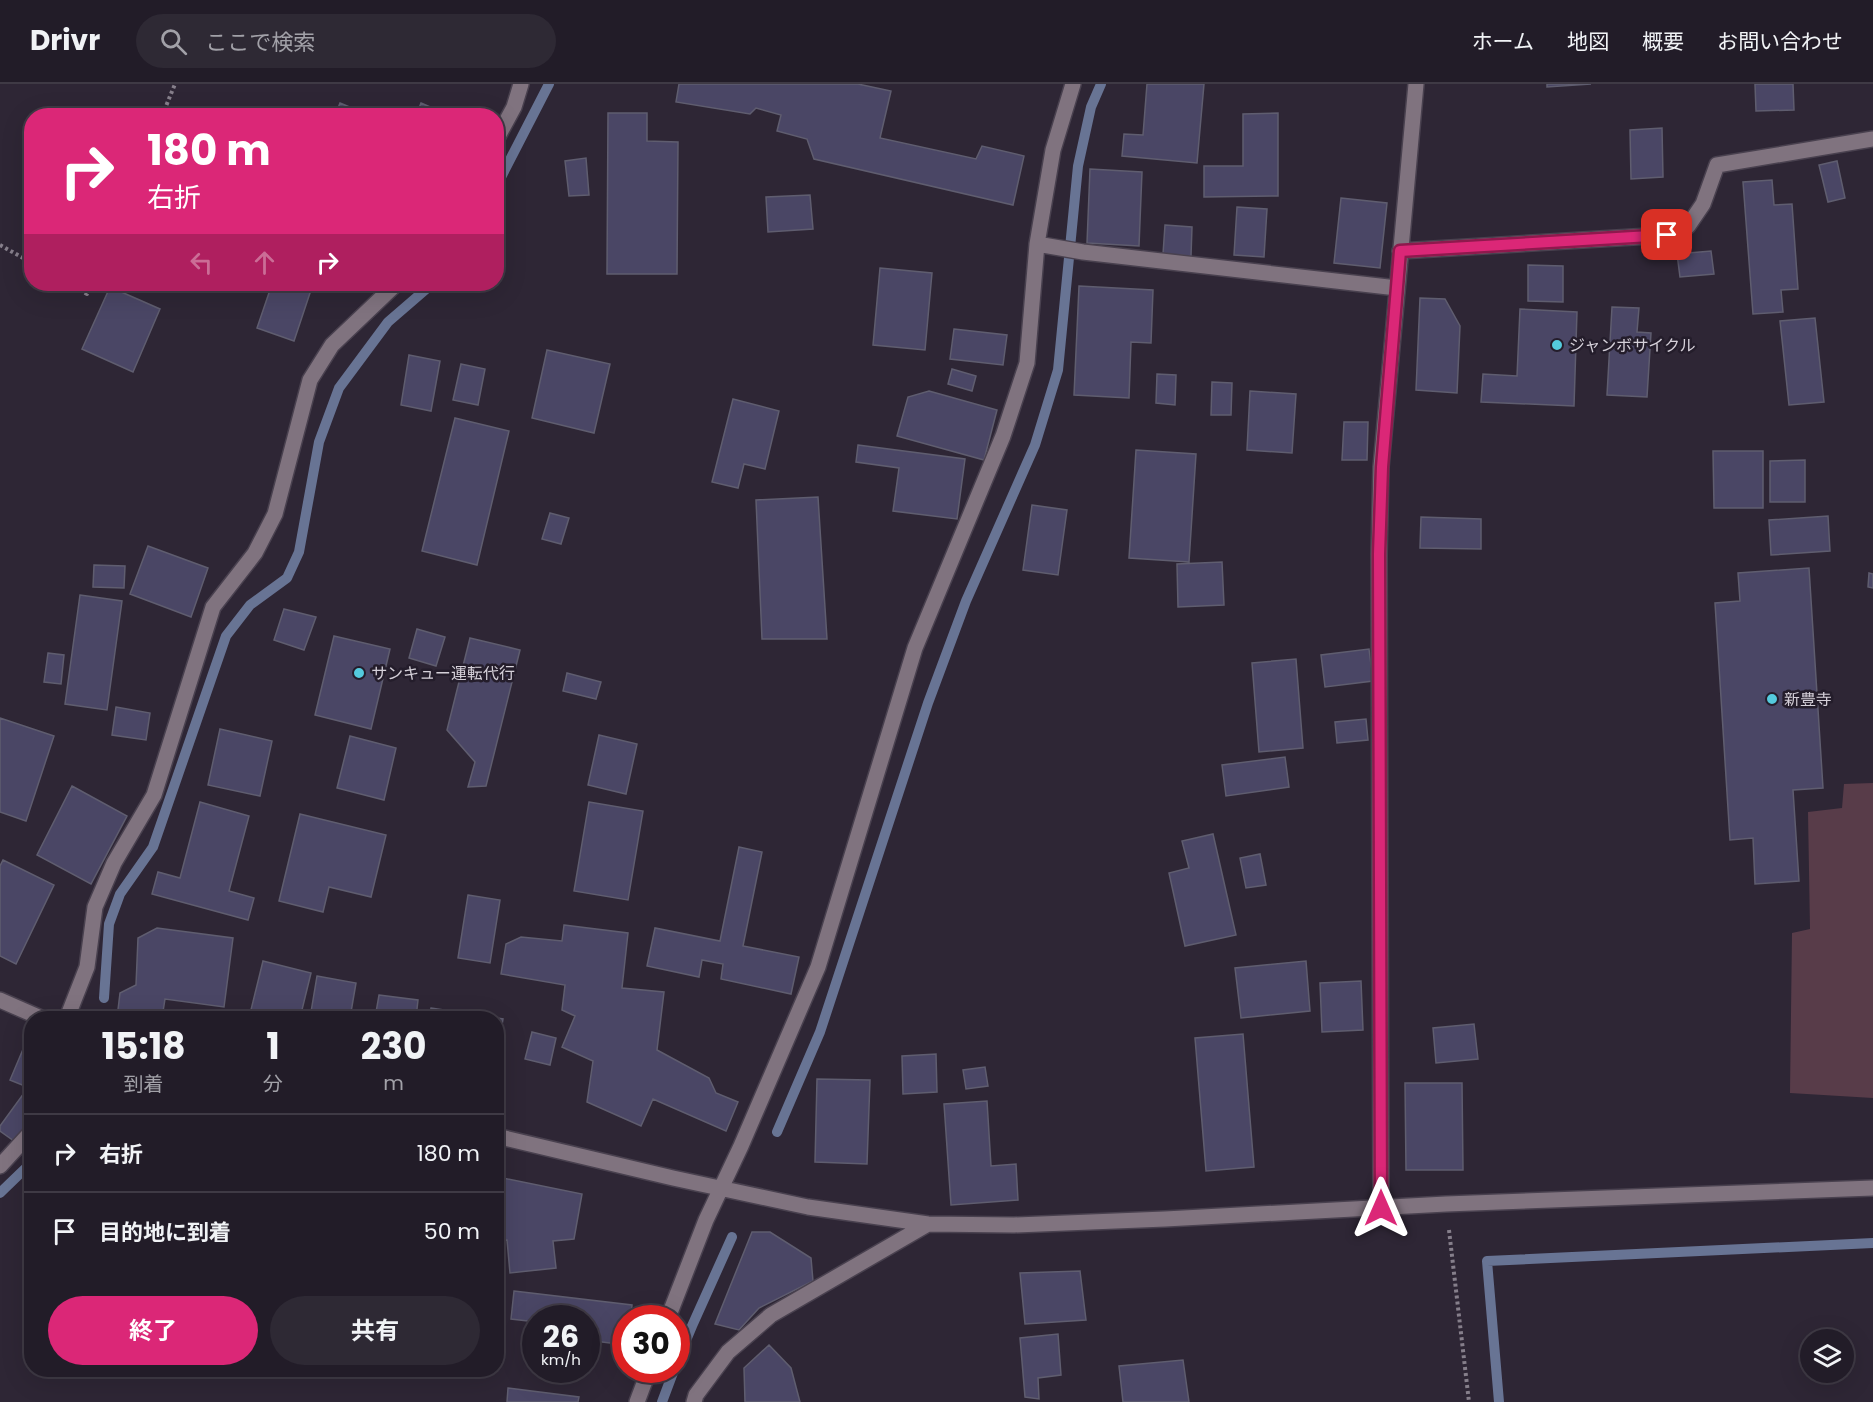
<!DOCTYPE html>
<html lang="ja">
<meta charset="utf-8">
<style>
body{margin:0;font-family:Poppins,"Noto Sans JP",sans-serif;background:#2e2934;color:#f1f3f6;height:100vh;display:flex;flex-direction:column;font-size:22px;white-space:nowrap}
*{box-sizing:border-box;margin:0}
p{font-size:20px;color:#a2a1a8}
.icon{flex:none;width:33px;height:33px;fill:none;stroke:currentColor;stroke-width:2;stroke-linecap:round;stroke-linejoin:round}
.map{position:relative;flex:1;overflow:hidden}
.drawer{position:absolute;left:24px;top:927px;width:480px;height:366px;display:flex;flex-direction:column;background:#221c28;border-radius:24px;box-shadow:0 6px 24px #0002,0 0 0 2px #3f3a45}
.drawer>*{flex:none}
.top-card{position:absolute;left:24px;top:24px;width:480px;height:183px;border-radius:24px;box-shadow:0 6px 24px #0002,0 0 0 2px #3f3a45;background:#db2777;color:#fff;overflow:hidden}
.fabs{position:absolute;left:1800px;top:1245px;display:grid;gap:12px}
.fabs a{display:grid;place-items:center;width:54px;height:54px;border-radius:50%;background:#221c28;box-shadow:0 6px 24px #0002,0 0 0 2px #3f3a45;font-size:30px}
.speed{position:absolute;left:522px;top:1221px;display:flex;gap:12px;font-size:30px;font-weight:700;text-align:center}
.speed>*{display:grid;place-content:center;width:78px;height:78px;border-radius:50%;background:#221c28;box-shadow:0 6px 24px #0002,0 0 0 2px #3f3a45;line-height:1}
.speed small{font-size:15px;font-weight:400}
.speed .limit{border:9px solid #d22;background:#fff;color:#111}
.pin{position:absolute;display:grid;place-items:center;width:51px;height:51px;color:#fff;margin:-26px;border-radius:12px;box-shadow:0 3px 9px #0006}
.me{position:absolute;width:66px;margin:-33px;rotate:0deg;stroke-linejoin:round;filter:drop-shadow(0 0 4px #0008)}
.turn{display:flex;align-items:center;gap:21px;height:126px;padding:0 24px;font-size:27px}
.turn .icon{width:78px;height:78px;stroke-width:2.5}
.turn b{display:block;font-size:42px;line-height:51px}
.lanes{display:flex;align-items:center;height:57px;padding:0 24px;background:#0003;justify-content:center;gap:30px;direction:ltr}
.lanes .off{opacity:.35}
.eta{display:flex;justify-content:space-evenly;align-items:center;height:102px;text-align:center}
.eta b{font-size:36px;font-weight:700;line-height:42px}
.primary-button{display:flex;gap:12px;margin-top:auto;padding:12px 24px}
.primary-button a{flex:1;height:69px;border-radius:36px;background:#db2777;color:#fff;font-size:24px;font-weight:700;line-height:69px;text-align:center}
.primary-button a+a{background:#2e2934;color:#f1f3f6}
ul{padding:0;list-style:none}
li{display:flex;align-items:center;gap:18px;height:78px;padding:0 24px;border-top:2px solid #3f3a45}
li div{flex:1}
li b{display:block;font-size:22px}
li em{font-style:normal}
header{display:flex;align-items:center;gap:36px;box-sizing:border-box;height:84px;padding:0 30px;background:#221c28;border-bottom:2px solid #3f3a45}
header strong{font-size:28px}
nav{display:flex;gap:33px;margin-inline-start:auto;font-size:21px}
.search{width:420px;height:54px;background:#2e2934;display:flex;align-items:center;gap:15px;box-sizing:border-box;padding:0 21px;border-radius:33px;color:#a2a1a8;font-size:22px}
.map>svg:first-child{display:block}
.green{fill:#583c49}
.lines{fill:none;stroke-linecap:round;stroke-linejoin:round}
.stream{stroke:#687494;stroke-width:10}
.building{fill:#4a4665;stroke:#5f5d6f;stroke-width:1.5}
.minor-casing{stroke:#49414f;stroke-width:18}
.path{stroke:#867f8b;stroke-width:4;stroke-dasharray:3 3;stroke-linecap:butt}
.minor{stroke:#80737f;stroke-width:15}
.route-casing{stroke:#8e194d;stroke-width:15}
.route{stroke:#db2777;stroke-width:10}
.poi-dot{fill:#54cadd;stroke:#241d2b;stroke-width:2}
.labels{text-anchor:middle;stroke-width:5;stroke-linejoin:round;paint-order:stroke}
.poi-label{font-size:16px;fill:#d5d0d9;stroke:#241d2b;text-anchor:start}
</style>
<header>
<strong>Drivr</strong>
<div class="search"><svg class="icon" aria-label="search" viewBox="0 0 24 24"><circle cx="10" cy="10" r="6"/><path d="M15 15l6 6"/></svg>ここで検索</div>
<nav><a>ホーム</a><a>地図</a><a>概要</a><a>お問い合わせ</a></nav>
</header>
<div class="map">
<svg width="1873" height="1318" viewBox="0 0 1873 1318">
<rect width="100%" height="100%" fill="#2e2635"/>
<path class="green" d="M 1873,699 L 1873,1014 L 1790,1009 L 1792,849 L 1810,845 L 1808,728 L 1842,724 L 1844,700 Z"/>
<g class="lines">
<path class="stream" d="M 496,103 L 549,0
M 104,914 L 109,840 L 120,810 L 153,763 L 226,552 L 250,521 L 287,494 L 299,468 L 319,358 L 339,304 L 388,238 L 432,200
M 777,1048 L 820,948 L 928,619 L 966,517 L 1035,361 L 1058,286 L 1078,82 L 1091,23 L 1101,0
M 0,1109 L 32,1078
M 676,1280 L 692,1242 L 732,1153
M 662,1318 L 674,1286
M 1499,1318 L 1487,1177 L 1873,1159"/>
</g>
<path class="building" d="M 679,0 L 858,0 L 891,7 L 880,54 L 976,75 L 982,62 L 1024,72 L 1013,121 L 814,75 L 807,55 L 777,47 L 781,31 L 756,24 L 750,30 L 676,18 Z
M 1147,0 L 1204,0 L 1197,79 L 1122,72 L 1124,50 L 1143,51 Z
M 1547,0 L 1591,0 L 1547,3 Z
M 1755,0 L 1793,0 L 1794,26 L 1756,27 Z
M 340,19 L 371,32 L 335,32 Z
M 421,19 L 451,32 L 416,32 Z
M 608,29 L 647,29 L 647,57 L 678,58 L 677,190 L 607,190 Z
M 1278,29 L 1278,112 L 1204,113 L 1204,82 L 1243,82 L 1243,30 Z
M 1662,44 L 1663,93 L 1631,95 L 1630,46 Z
M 586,74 L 589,111 L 569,112 L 565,77 Z
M 1837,77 L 1845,114 L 1828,118 L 1819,81 Z
M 1090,85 L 1142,88 L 1139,162 L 1087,159 Z
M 1772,96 L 1774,121 L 1792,120 L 1798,205 L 1781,206 L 1783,228 L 1753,230 L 1743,98 Z
M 810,111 L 813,145 L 768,148 L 766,113 Z
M 1341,114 L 1387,119 L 1380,184 L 1334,179 Z
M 1237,123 L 1267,125 L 1264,173 L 1234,171 Z
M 1165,141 L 1192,143 L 1191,172 L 1163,170 Z
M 1711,167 L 1714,190 L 1680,193 L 1677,170 Z
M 1528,181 L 1563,182 L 1563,218 L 1528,217 Z
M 880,184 L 932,189 L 925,266 L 873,261 Z
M 272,200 L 313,200 L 294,257 L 257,244 Z
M 1079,202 L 1153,206 L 1151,259 L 1131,258 L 1129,314 L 1074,311 Z
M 110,203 L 160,225 L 133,288 L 82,265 Z
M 1420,214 L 1445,215 L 1460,242 L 1457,309 L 1416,306 Z
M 1612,223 L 1639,224 L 1637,248 L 1651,249 L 1647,313 L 1607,311 Z
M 1520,225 L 1577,228 L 1574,322 L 1481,318 L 1483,290 L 1517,292 Z
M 1815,234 L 1824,318 L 1789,321 L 1780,237 Z
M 954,245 L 1007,251 L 1003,281 L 950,275 Z
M 547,266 L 610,280 L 594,349 L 532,334 Z
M 409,271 L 440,277 L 431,327 L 401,321 Z
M 461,280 L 485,285 L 478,321 L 453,316 Z
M 952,285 L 976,292 L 972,307 L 948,300 Z
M 1157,290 L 1176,291 L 1175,321 L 1156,319 Z
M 1212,298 L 1232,299 L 1231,331 L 1211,331 Z
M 929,307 L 997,326 L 984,376 L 897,352 L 908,313 Z
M 1250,307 L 1296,310 L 1292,369 L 1247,366 Z
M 733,315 L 779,327 L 765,385 L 744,380 L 738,404 L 712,398 Z
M 455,334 L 509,347 L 477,481 L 422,467 Z
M 1344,338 L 1368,338 L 1367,376 L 1342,376 Z
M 858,361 L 965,375 L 957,435 L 893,427 L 899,384 L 856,378 Z
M 1136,366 L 1196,370 L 1189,478 L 1129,474 Z
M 1713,367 L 1763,367 L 1763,424 L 1714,424 Z
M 1805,376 L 1805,418 L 1770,418 L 1770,377 Z
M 818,413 L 827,555 L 762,555 L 756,416 Z
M 1032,421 L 1067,426 L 1058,491 L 1023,486 Z
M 550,429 L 569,434 L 561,460 L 542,455 Z
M 1828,432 L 1830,467 L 1771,471 L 1769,436 Z
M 1421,433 L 1481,435 L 1481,465 L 1420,464 Z
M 148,462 L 208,484 L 191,533 L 130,510 Z
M 1222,478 L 1224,521 L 1178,523 L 1177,480 Z
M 94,481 L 125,482 L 124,504 L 93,503 Z
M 1809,484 L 1823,704 L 1793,706 L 1799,797 L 1755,800 L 1753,754 L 1730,756 L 1715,519 L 1740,517 L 1738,489 Z
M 1869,489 L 1873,490 L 1873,504 L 1868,503 Z
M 80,511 L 122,517 L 107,626 L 65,620 Z
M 284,525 L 316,533 L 304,566 L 274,556 Z
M 417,545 L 445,553 L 436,582 L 409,574 Z
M 334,552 L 390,565 L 371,645 L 315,631 Z
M 470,554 L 520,566 L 486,702 L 468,703 L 475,678 L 447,646 Z
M 1369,565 L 1373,597 L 1325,603 L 1321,571 Z
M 48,569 L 64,571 L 61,600 L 44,598 Z
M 1296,575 L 1303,664 L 1259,668 L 1252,579 Z
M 567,589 L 601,598 L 596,615 L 563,607 Z
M 116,623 L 150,629 L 146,656 L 112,651 Z
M 0,634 L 54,652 L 26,737 L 0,728 Z
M 1366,635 L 1368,656 L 1337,659 L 1335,638 Z
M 220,645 L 272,657 L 260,712 L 208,701 Z
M 599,651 L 637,660 L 626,710 L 588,701 Z
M 350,652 L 396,664 L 384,716 L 337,704 Z
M 1285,673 L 1289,703 L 1226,712 L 1222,681 Z
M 72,702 L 127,732 L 91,800 L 37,771 Z
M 200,718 L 249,732 L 229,807 L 254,814 L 248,836 L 152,810 L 158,788 L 180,794 Z
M 589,718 L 643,727 L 628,816 L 574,807 Z
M 300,730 L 386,751 L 371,813 L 329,803 L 323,828 L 279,817 Z
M 1213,750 L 1236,851 L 1185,862 L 1169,789 L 1189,784 L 1182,757 Z
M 739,763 L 762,768 L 743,862 L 799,873 L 791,910 L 721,895 L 723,880 L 702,876 L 699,893 L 647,882 L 655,844 L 720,857 Z
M 1260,770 L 1266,801 L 1246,804 L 1240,774 Z
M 3,776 L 54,801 L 16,880 L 0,872 L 0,782 Z
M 468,811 L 500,816 L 490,879 L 458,874 Z
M 564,841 L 628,849 L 622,904 L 664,908 L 657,966 L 709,994 L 716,1009 L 738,1018 L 726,1047 L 653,1015 L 641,1042 L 587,1018 L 593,977 L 562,963 L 575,932 L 562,926 L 565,901 L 501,890 L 506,860 L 521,853 L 562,857 Z
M 157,844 L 233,854 L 224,923 L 165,915 L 162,934 L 117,934 L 120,909 L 136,901 L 138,854 Z
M 263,877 L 311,889 L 300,934 L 249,934 Z
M 1306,877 L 1310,927 L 1241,934 L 1235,884 Z
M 317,892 L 356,899 L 350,934 L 310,934 Z
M 1361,897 L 1363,946 L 1322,948 L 1320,899 Z
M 379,911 L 418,916 L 416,934 L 375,934 Z
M 431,924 L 503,935 L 496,977 L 496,934 L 429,934 Z
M 1474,940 L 1478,975 L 1436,979 L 1433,944 Z
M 532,948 L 556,954 L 550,981 L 525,975 Z
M 1243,950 L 1254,1083 L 1206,1087 L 1195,954 Z
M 24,963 L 32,966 L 32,1005 L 10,996 Z
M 936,970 L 937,1008 L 903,1010 L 902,972 Z
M 985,983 L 988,1002 L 966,1005 L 963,986 Z
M 817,995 L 870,996 L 867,1080 L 815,1078 Z
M 1405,999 L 1462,999 L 1463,1086 L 1406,1086 Z
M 24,1009 L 32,1015 L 32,1035 L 14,1057 L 0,1047 L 0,1042 Z
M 987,1017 L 991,1082 L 1016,1080 L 1018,1116 L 951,1121 L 944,1020 Z
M 498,1093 L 582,1110 L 574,1155 L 553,1157 L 556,1184 L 510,1189 L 507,1156 L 496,1157 L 496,1103 Z
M 752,1148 L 770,1148 L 811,1174 L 813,1197 L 759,1224 L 739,1246 L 715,1240 Z
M 1080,1187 L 1086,1236 L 1025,1240 L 1020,1189 Z
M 514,1207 L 632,1221 L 631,1234 L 626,1234 L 626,1261 L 586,1256 L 586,1234 L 536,1234 L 536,1238 L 511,1235 Z
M 1058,1250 L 1061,1291 L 1038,1294 L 1039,1315 L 1025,1313 L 1020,1254 Z
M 769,1261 L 791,1284 L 800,1318 L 745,1318 L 744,1284 Z
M 1183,1276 L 1189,1318 L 1123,1318 L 1119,1282 Z
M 508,1304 L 579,1313 L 578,1318 L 507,1318 Z"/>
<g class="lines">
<defs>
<path id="minor" d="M 496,56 L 514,23 L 521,0
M 1037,160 L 1083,168 L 1397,204
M 1400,167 L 1667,151 L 1688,142 L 1703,120 L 1717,81 L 1873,55
M 0,916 L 41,934
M 67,934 L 87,883 L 95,823 L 114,779 L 154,711 L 213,523 L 255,469 L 275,430 L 310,296 L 332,261 L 396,200
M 496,1052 L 673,1094 L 808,1123 L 928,1140 L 1014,1141 L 1165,1135 L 1446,1120 L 1873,1104
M 0,1082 L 32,1047
M 1381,1124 L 1379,470 L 1381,383 L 1416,0
M 668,1234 L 706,1136 L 741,1062 L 818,883 L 915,564 L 1003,352 L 1027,279 L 1037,160 L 1053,66 L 1073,0
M 637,1318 L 649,1286
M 694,1318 L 696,1311 L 728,1268 L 771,1231 L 928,1140"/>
</defs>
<use href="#minor" class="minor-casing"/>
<path class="path" d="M 162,32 L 175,0
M 0,161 L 32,179
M 69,200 L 87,210 L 91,200
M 1449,1146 L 1469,1318"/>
<use href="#minor" class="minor"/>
</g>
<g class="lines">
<defs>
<path id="route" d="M 1381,1124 L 1379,470 L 1382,383 L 1400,167 L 1667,151"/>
</defs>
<use href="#route" class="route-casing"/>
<use href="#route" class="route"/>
</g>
<g class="poi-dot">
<circle cx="1557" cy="261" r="6"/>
<circle cx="359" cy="589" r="6"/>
<circle cx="1772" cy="615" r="6"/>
</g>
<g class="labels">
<g class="poi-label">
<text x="1569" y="267">ジャンボサイクル</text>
<text x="371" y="595">サンキュー運転代行</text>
<text x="1784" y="621">新豊寺</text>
</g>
</g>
</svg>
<div class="fabs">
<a><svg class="icon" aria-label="layers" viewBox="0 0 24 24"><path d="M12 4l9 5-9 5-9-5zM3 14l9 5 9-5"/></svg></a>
</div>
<div class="speed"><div>26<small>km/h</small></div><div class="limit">30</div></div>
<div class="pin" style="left:1667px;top:151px;background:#d93025"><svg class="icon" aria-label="arrive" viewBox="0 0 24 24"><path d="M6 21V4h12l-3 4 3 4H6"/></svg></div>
<svg class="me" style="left:1381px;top:1124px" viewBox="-20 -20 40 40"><path d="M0-17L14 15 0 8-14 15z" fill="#db2777" stroke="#fff" stroke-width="4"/></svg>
<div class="top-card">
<div class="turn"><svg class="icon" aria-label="right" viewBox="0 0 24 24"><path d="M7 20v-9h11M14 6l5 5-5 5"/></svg><div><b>180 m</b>右折</div></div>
<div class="lanes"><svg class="icon off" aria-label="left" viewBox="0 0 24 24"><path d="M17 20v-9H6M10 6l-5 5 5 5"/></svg><svg class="icon off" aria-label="ahead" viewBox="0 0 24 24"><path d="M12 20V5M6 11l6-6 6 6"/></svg><svg class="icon" aria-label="right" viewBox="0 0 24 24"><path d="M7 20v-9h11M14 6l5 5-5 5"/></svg></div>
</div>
<section class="drawer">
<div class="eta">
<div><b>15:18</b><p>到着</p></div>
<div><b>1</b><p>分</p></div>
<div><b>230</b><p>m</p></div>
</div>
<ul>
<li><svg class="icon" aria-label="right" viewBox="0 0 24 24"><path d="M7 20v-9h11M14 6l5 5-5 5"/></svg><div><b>右折</b></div><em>180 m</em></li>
<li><svg class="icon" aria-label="arrive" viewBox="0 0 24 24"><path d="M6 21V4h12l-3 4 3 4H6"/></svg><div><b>目的地に到着</b></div><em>50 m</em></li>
</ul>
<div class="primary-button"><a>終了</a><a>共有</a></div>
</section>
</div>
